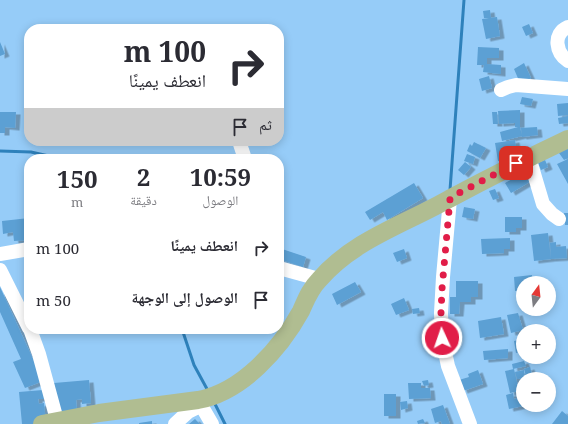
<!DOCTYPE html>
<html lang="ar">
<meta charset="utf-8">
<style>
body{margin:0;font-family:"Noto Serif","Noto Naskh Arabic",serif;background:#f2f2f3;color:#2b2b33;direction:rtl;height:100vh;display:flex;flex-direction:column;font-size:15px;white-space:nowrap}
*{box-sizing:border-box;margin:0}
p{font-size:13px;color:#7c7c81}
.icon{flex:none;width:22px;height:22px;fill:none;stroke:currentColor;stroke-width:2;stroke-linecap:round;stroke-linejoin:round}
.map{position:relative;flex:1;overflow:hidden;direction:ltr}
.sheet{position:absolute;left:24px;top:154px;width:260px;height:180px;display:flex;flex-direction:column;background:#fff;border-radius:16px;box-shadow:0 2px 10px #0003;direction:rtl}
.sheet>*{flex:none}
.banner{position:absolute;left:24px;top:24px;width:260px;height:122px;border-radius:16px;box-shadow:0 2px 10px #0003;direction:rtl;background:#fff;color:#2b2b33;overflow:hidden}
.needle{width:26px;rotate:15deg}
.controls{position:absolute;left:516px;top:276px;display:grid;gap:8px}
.controls a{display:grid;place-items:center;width:40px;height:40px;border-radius:50%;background:#fff;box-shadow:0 2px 10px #0003;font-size:20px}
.pin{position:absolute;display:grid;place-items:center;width:34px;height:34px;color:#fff;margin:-17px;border-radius:8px;box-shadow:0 2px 6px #0006}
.me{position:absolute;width:44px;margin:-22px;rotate:357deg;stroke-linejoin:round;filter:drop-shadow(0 0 3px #0008)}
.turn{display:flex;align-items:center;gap:14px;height:84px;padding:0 12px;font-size:18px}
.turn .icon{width:52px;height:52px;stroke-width:2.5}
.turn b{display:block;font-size:28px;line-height:34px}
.then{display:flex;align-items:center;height:38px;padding:0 12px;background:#0003;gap:8px;font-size:15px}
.eta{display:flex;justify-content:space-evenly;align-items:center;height:68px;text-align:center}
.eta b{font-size:24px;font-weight:700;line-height:28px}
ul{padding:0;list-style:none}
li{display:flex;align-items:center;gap:12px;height:52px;padding:0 12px}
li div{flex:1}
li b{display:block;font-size:15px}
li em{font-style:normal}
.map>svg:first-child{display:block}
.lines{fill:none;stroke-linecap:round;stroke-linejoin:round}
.stream{stroke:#2e81bb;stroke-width:3}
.building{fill:#5ca0d4;filter:url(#shadow)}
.minor{stroke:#fff;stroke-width:14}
.major{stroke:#b0bd91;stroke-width:18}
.route{stroke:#e11d48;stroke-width:7;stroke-dasharray:0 12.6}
</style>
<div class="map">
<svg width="568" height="424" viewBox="0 0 568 424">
<defs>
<filter id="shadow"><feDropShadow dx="4.5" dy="2.5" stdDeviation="0" flood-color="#0004"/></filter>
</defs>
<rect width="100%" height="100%" fill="#96ccf8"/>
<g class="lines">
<path class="stream" d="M 0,151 L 31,152 L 62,159
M 450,190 L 464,0
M 182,329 L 194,365 L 207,389
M 215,404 L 225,424"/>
</g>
<path class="building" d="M 490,10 L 491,18 L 484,18 L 483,11 Z
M 497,17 L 500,36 L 486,39 L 482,19 Z
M 529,24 L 533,33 L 526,36 L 522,27 Z
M 0,42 L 5,54 L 0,56 Z
M 478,47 L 499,48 L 499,58 L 487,58 L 487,64 L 501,65 L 501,74 L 483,72 L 484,65 L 477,65 Z
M 524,63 L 531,78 L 520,83 L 514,69 Z
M 489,76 L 492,88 L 482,91 L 479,79 Z
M 522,97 L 533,99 L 531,106 L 520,104 Z
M 568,103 L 568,115 L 558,116 L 557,104 Z
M 520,110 L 520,127 L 522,136 L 502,141 L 500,132 L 518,127 L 515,127 L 515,123 L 499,124 L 498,111 Z
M 0,112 L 16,112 L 15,128 L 5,127 L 5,133 L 0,133 Z
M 492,112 L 497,112 L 498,124 L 493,124 Z
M 568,116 L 568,123 L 559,124 L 558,118 Z
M 537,127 L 538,135 L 522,137 L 521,128 Z
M 515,140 L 518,158 L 498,161 L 495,143 Z
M 474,142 L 486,148 L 480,158 L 467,151 L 470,144 L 472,146 Z
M 568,147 L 568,158 L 564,160 L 559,153 Z
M 467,154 L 475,157 L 473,164 L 464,161 Z
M 568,159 L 568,184 L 557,164 Z
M 545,160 L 548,167 L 541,170 L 538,163 Z
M 465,162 L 471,167 L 464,175 L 458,170 Z
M 527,171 L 533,180 L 511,193 L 505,183 Z
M 414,183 L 423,198 L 387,220 L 383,212 L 370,220 L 365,212 Z
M 495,189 L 499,198 L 493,200 L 489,191 Z
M 464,207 L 475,209 L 473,219 L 462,217 Z
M 564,213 L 568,213 L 568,225 L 565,225 Z
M 505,217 L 522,217 L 522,228 L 516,228 L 516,232 L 505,232 Z
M 29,218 L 29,240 L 14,241 L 13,232 L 3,234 L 2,221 Z
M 548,233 L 551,259 L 534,261 L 531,235 Z
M 510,238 L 510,249 L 504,249 L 504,253 L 482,254 L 481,239 Z
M 556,242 L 556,247 L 566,246 L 567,258 L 551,259 L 550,243 Z
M 279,248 L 306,257 L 303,267 L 279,259 Z
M 404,249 L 407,258 L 397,262 L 393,253 Z
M 532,275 L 533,283 L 523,283 L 523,290 L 515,291 L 514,277 Z
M 456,281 L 478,281 L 478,297 L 471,297 L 471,302 L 460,302 L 459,314 L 450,314 L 450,297 L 456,297 Z
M 355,282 L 361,292 L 337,305 L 332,294 Z
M 0,287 L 43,381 L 25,388 L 13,362 L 21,359 L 0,312 Z
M 404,298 L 409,310 L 396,315 L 391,304 Z
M 419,308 L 420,313 L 413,314 L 412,309 Z
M 518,313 L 523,330 L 511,333 L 507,315 Z
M 501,317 L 504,334 L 480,338 L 478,321 Z
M 522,339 L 523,351 L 516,353 L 514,341 Z
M 508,349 L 508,358 L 484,360 L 483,351 Z
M 524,361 L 526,366 L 513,369 L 512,364 Z
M 530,367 L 533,378 L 527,379 L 524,369 Z
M 514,369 L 519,391 L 510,393 L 505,371 Z
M 478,370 L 483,384 L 463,391 L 459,380 L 469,377 L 468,374 Z
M 524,370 L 525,378 L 517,379 L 515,372 Z
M 89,380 L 91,403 L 82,404 L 82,399 L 76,400 L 77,411 L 57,412 L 54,383 Z
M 428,380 L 429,385 L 424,386 L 422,381 Z
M 408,383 L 421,383 L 421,388 L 430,388 L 431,398 L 409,399 Z
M 523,388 L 523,406 L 509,409 L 506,395 L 513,393 L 514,399 L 521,398 L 520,389 Z
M 43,390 L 44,399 L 38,399 L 39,404 L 44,403 L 46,424 L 22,424 L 19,392 Z
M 384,394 L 396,394 L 396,416 L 384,416 Z
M 407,401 L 408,408 L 401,410 L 400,402 Z
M 443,405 L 450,424 L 442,424 L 441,421 L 435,423 L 431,409 Z
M 562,411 L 568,416 L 568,424 L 552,424 Z
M 195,419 L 200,424 L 189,424 Z
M 423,419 L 425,423 L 418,424 L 417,421 Z
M 152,421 L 152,424 L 139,424 L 139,423 Z"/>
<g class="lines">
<path class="minor" d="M 568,27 C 552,34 556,53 568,61
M 501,90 L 508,87 L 516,85 L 568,89
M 239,141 L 245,159
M 529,157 L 543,204 L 552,214 L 559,219
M 450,199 L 443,277 L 441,313 L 442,338 L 448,366 L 470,424
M 0,254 L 29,249
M 279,268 L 319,279
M 0,270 L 29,328
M 30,329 L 39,354 L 57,420
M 198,400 L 212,424
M 175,424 L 188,412 L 202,405"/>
<path class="major" d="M 42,424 L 99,413 L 198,400 C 242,392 280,349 301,311 C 306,300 310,289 319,280 C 353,240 405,224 449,199 C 488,178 528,158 568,139"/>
</g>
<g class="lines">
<path class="route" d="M 442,338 L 441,313 L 442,289 L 450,199 L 459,193 L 516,163"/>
</g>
</svg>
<div class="controls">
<a><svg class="needle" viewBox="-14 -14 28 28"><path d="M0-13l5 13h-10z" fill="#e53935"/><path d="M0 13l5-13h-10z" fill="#7c7c81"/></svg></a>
<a>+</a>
<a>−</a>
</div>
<div class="pin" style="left:516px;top:163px;background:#d93025"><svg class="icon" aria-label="arrive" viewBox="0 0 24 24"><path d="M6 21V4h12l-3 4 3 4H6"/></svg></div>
<svg class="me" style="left:442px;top:338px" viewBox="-20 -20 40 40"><circle r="17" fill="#e11d48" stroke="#fff" stroke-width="3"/><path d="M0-11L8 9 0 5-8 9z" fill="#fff"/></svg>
<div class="banner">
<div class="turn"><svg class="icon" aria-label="right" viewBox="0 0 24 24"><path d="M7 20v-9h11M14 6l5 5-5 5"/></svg><div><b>100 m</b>انعطف يمينًا</div></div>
<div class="then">ثم<svg class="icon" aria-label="arrive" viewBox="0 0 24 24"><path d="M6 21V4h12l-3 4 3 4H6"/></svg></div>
</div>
<section class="sheet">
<div class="eta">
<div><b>10:59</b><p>الوصول</p></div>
<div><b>2</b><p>دقيقة</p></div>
<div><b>150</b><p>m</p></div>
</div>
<ul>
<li><svg class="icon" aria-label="right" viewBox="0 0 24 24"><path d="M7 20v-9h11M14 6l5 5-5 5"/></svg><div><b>انعطف يمينًا</b></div><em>100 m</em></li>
<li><svg class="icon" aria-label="arrive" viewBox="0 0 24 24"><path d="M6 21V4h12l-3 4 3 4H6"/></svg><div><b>الوصول إلى الوجهة</b></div><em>50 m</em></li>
</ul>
</section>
</div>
